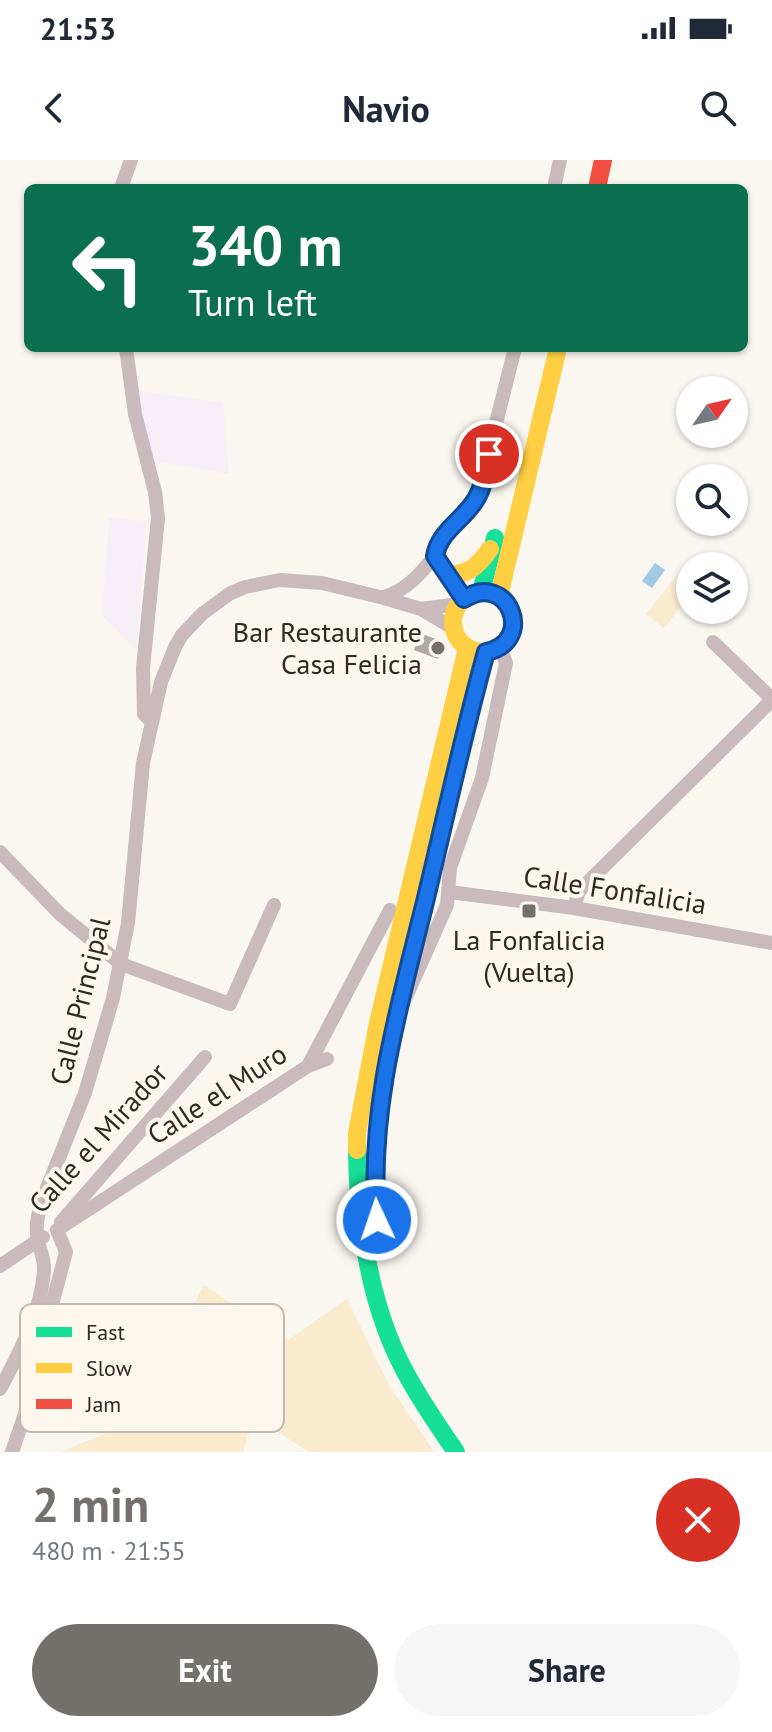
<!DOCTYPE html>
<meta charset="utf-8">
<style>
body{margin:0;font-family:"PT Sans",sans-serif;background:#f6f6f7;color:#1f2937;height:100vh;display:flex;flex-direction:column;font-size:30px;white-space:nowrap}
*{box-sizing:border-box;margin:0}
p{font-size:26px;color:#747a83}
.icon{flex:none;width:44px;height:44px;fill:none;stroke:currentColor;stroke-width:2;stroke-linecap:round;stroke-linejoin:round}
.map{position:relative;height:1292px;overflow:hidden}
.side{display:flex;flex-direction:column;background:#fff;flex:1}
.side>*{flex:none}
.top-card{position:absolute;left:24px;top:24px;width:724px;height:168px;border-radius:12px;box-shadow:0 2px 6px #0004;background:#0b6e4f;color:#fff;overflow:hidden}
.needle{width:52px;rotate:56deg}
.controls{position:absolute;left:676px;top:216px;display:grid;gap:16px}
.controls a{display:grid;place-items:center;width:72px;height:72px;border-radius:50%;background:#fff;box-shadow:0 2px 6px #0004;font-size:40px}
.pin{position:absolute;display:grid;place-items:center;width:68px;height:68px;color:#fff;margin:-34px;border:4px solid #fff;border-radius:50%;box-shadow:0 2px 8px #0007}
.me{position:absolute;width:88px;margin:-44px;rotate:357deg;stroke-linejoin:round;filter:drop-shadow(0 0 6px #0008)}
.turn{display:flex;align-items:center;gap:28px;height:168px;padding:0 32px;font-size:36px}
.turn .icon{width:104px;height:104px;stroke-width:2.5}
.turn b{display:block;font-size:56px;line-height:68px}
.round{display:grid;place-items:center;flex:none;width:84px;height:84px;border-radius:42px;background:#f6f6f7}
.headline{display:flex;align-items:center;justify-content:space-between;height:136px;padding:0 32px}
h1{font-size:48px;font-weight:800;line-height:60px;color:#74716d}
.action{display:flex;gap:16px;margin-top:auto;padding:16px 32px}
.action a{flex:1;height:92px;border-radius:48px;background:#74716d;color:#fff;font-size:32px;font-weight:800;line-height:92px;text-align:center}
.action a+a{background:#f6f6f7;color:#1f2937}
.status{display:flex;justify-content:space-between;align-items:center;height:56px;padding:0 40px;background:#fff;direction:ltr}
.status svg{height:22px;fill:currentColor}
header{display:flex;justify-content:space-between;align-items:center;height:104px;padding:0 32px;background:#fff;font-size:36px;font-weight:800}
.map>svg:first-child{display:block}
.commercial{fill:#f7eff7}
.green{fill:#faebce}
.water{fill:#9ecae5}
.building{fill:#adaaa6}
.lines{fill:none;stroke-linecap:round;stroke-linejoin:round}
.street{stroke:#cababd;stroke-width:14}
.fast{stroke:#16e098;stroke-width:18}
.slow{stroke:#ffcf43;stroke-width:18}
.jam{stroke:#f24e42;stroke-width:18}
.route-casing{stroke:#114b97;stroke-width:20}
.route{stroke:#1a73e8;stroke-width:14}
.poi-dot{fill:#74716d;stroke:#fdf7ed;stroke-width:3}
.labels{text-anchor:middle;stroke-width:8;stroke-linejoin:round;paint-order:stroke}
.poi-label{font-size:28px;fill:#2c2a27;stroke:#fdf7ed;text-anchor:end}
.street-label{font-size:28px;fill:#2c2a27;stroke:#fdf7ed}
.key{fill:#fdf7ed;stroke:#bebab2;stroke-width:2}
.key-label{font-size:22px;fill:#2c2a27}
</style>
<div class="status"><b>21:53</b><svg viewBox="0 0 49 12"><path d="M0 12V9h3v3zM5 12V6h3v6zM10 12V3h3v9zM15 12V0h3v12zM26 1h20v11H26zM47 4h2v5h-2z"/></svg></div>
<header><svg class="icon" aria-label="back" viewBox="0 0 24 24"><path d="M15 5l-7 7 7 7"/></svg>Navio<svg class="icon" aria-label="search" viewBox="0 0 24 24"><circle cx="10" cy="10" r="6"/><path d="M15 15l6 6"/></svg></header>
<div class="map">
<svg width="772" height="1292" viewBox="0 0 772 1292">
<rect width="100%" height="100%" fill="#faf6f0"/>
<path class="commercial" d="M 137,230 L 223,243 L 229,314 L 152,301 Z
M 109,358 L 147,361 L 136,490 L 102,455 Z"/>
<path class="green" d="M 683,408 L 690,414 L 690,436 L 664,468 L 646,454 Z
M 204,1125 L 288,1180 L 347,1139 L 389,1225 L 434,1292 L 309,1292 L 254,1257 L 243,1292 L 60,1292 L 131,1263 Z"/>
<path class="water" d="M 655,403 L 665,410 L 652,428 L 642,421 Z"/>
<path class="building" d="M 420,473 L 444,482 L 438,499 L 414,490 Z"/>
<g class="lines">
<path class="street" d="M 121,28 L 131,0
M 554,28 L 560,0
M 126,188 L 135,254 L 155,332 L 158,358 L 143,508 L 144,554 L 152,562
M 384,437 C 407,430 420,414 435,396
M 464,439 L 435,396 C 439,373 464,356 478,335 L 515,188
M 421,449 L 459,444
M 713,482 L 772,539
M 0,692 L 60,754 L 121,804 L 230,844 L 274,745
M 449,732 L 574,748 L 772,783
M 574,748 L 579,731 L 772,540
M 397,857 L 447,745 L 450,708 L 482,618 L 506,503 L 500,488
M 308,906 L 390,750
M 61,1062 L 205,897
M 0,1106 L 43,1077
M 0,1229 C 19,1194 41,1152 44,1111 C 45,1099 40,1092 38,1080 C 35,1067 38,1056 41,1043 L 85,933 L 113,838 L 128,763 L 143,603 L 161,522 L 175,487 L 182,475 L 202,454 L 229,434 L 245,427 L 280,420 L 322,423 L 384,438 L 421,449 L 453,468
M 12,1292 L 44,1198 L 45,1171 L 66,1092 L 57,1070 L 308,906 L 327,899"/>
<path class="fast" d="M 481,432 L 495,378
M 469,559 L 486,492
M 357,990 C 358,1070 370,1154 412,1224 C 425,1247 441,1270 456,1292
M 375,1016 L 381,936"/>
<path class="slow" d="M 446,414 C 468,416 478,406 490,389
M453 462a30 30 0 1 1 60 0a30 30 0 1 1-60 0Z
M 499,436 L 558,188
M 357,990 L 357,973 L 378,863 L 467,488"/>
<path class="jam" d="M 597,28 L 603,0"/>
</g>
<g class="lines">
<defs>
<path id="route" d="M 377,1060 C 368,950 399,847 425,742 C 445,659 463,575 486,492 C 537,482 508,410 464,439 L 435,396 C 439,371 464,360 476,339 C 484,326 486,309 489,294"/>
</defs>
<use href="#route" class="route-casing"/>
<use href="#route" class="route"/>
</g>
<g class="poi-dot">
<circle cx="438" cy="488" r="8"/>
<rect x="521" y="743" width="16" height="16" rx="4"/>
</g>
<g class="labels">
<g class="poi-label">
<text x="422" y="482">Bar Restaurante<tspan x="422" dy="32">Casa Felicia</tspan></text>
<text x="529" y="790" text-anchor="middle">La Fonfalicia<tspan x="529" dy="32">(Vuelta)</tspan></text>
</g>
<g class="street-label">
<text transform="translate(615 730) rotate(9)" y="10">Calle Fonfalicia</text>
<text transform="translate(80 841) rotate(-76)" y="10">Calle Principal</text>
<text transform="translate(217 934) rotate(-33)" y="10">Calle el Muro</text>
<text transform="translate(98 978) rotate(-48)" y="10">Calle el Mirador</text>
</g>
</g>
<rect x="20" y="1144" width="264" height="128" rx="12" class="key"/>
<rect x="36" y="1167" width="36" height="10" fill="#16e098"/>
<rect x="36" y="1203" width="36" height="10" fill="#ffcf43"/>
<rect x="36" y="1239" width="36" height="10" fill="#f24e42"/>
<g class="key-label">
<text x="86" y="1180">Fast</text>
<text x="86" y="1216">Slow</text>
<text x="86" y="1252">Jam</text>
</g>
</svg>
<div class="controls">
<a><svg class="needle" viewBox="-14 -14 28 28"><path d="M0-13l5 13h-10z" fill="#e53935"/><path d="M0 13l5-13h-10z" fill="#747a83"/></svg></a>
<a><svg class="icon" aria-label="search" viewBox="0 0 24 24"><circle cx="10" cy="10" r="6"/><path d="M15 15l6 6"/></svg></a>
<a><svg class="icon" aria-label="layers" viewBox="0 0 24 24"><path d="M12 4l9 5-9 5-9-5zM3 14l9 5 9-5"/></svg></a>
</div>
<div class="pin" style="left:489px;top:294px;background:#d93025"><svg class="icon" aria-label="arrive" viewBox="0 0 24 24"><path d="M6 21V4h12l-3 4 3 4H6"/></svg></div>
<svg class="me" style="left:377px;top:1060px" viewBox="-20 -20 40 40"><circle r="17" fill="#1a73e8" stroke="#fff" stroke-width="3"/><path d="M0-11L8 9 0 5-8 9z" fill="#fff"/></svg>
<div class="top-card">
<div class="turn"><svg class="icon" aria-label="left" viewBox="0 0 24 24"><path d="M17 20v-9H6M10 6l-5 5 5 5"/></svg><div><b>340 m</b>Turn left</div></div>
</div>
</div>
<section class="side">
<div class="headline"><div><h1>2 min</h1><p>480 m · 21:55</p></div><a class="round" style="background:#d93025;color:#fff"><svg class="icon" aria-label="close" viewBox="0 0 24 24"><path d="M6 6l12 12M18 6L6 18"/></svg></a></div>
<div class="action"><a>Exit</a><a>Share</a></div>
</section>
